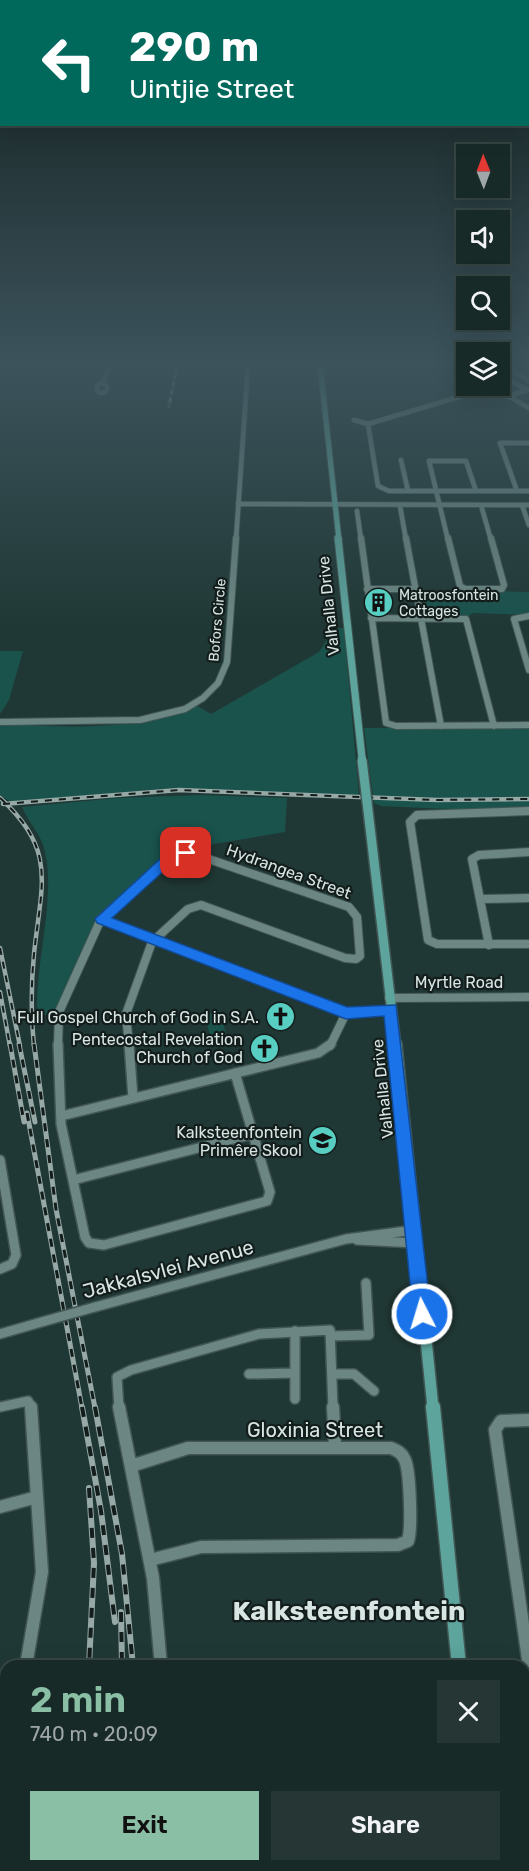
<!DOCTYPE html>
<meta charset="utf-8">
<style>
body{margin:0;font-family:Rubik,sans-serif;background:#253634;color:#f1f3f6;height:100vh;display:flex;flex-direction:column;font-size:22px;white-space:nowrap}
*{box-sizing:border-box;margin:0}
p{font-size:20px;color:#9fa7a8}
.icon{flex:none;width:33px;height:33px;fill:none;stroke:currentColor;stroke-width:2;stroke-linecap:round;stroke-linejoin:round}
.map{position:relative;flex:1;overflow:hidden}
.side{position:absolute;left:0px;top:1660px;width:530px;height:212px;display:flex;flex-direction:column;background:#182a28;border-radius:18px 18px 0 0;box-shadow:0 6px 24px #0002,0 0 0 2px #364645}
.side>*{flex:none}
.hud{position:absolute;left:0px;top:0px;width:530px;height:126px;box-shadow:0 6px 24px #0002,0 0 0 2px #364645;background:#00695c;color:#fff;overflow:hidden}
.needle{width:39px;rotate:359deg}
.controls{position:absolute;left:456px;top:144px;display:grid;gap:12px}
.controls a{display:grid;place-items:center;width:54px;height:54px;border-radius:0px;background:#182a28;box-shadow:0 6px 24px #0002,0 0 0 2px #364645;font-size:30px}
.pin{position:absolute;display:grid;place-items:center;width:51px;height:51px;color:#fff;margin:-26px;border-radius:12px;box-shadow:0 3px 9px #0006}
.me{position:absolute;width:66px;margin:-33px;rotate:355deg;stroke-linejoin:round;filter:drop-shadow(0 0 4px #0008)}
.turn{display:flex;align-items:center;gap:21px;height:126px;padding:0 30px;font-size:27px}
.turn .icon{width:78px;height:78px;stroke-width:2.5}
.turn b{display:block;font-size:42px;line-height:51px}
.round{display:grid;place-items:center;flex:none;width:63px;height:63px;border-radius:0px;background:#253634}
.summary{display:flex;align-items:center;justify-content:space-between;height:102px;padding:0 30px}
h1{font-size:36px;font-weight:600;line-height:45px;color:#8abfa5}
.primary-button{display:flex;gap:12px;margin-top:auto;padding:12px 30px}
.primary-button a{flex:1;height:69px;border-radius:0px;background:#8abfa5;color:#111;font-size:24px;font-weight:600;line-height:69px;text-align:center}
.primary-button a+a{background:#253634;color:#f1f3f6}
.map>svg:first-child{display:block}
.green{fill:#1a524c}
.lines{fill:none;stroke-linecap:round;stroke-linejoin:round}
.minor-far4-casing{stroke:#415654;stroke-width:6}
.minor-far3-casing{stroke:#415654;stroke-width:8}
.minor-far2-casing{stroke:#415654;stroke-width:10}
.minor-far1-casing{stroke:#415654;stroke-width:12}
.minor-casing{stroke:#415654;stroke-width:15}
.major-far4-casing{stroke:#415654;stroke-width:7}
.major-far3-casing{stroke:#415654;stroke-width:9}
.major-far2-casing{stroke:#415654;stroke-width:12}
.major-far1-casing{stroke:#415654;stroke-width:14}
.major-casing{stroke:#415654;stroke-width:17}
.minor-far4{stroke:#6c8783;stroke-width:4.5}
.minor-far3{stroke:#6c8783;stroke-width:6}
.minor-far2{stroke:#6c8783;stroke-width:8}
.minor-far1{stroke:#6c8783;stroke-width:9}
.minor{stroke:#6c8783;stroke-width:12}
.major-far4{stroke:#5ca49c;stroke-width:5}
.major-far3{stroke:#5ca49c;stroke-width:7}
.major-far2{stroke:#5ca49c;stroke-width:9}
.major-far1{stroke:#5ca49c;stroke-width:11}
.major{stroke:#5ca49c;stroke-width:14}
.rail-far3-casing{stroke:#97a9a6;stroke-width:3}
.rail-far2-casing{stroke:#97a9a6;stroke-width:4.5}
.rail-far1-casing{stroke:#97a9a6;stroke-width:5}
.rail-casing{stroke:#97a9a6;stroke-width:6}
.rail-far3{stroke:#131d1c;stroke-width:1.5;stroke-dasharray:4;stroke-linecap:butt}
.rail-far2{stroke:#131d1c;stroke-width:2;stroke-dasharray:7;stroke-linecap:butt}
.rail-far1{stroke:#131d1c;stroke-width:3;stroke-dasharray:8;stroke-linecap:butt}
.rail{stroke:#131d1c;stroke-width:4;stroke-dasharray:10;stroke-linecap:butt}
.minor-bridge-casing{stroke:#415654;stroke-width:12;stroke-linecap:butt}
.major-bridge-far1-casing{stroke:#415654;stroke-width:9;stroke-linecap:butt}
.major-bridge-casing{stroke:#415654;stroke-width:12;stroke-linecap:butt}
.minor-bridge{stroke:#6c8783;stroke-width:9}
.major-bridge-far1{stroke:#5ca49c;stroke-width:7}
.major-bridge{stroke:#5ca49c;stroke-width:9}
.route{fill:#1a73e8;stroke:#114b97;stroke-width:1.5}
.labels{text-anchor:middle;stroke-width:4.5;stroke-linejoin:round;paint-order:stroke}
.far-poi-label{font-size:14px;fill:#d7e5e3;stroke:#131d1c;text-anchor:start}
.far-street-label{font-size:14px;fill:#d7e5e3;stroke:#131d1c}
.street-label{font-size:16px;fill:#d7e5e3;stroke:#131d1c}
.poi-label{font-size:16px;fill:#d7e5e3;stroke:#131d1c;text-anchor:end}
.near-street-label{font-size:20px;fill:#d7e5e3;stroke:#131d1c}
.near-district-label{font-size:27px;font-weight:bold;fill:#d7e5e3;stroke:#131d1c}
</style>
<div class="map">
<svg width="529" height="1871" viewBox="0 0 529 1871">
<rect width="100%" height="100%" fill="#203835"/>
<path class="green" d="M 456,590 L 529,592 L 529,615 L 472,613 L 468,617 L 427,615 L 421,594 L 456,593 Z
M 334,628 L 344,628 L 359,796 L 161,789 L 11,802 L 0,795 L 0,724 C 63,727 139,732 196,705 L 211,714 L 319,652 Z
M 0,651 L 23,651 L 9,700 L 0,714 Z
M 529,727 L 529,808 L 492,811 L 381,806 L 374,803 L 364,728 Z
M 202,795 L 287,798 L 285,832 L 214,844 L 165,859 L 101,914 L 90,933 L 54,1016 L 37,1014 C 35,963 57,894 44,848 C 40,833 28,822 22,807 L 117,798 Z
M 220,1011 L 227,1037 L 212,1041 L 204,1015 Z"/>
<g class="lines">
<defs>
<path id="minor-far4" d="M 504,365 L 529,381
M 510,380 L 527,390
M97 388a5 5 0 1 1 10 0a5 5 0 1 1-10 0Z
M 103,384 L 109,365
M 491,386 L 529,408
M 492,387 L 368,424 L 378,486 L 389,491 L 529,491
M 507,396 L 529,390
M 354,420 L 368,424
M 401,460 L 408,491
M 517,491 L 500,443 L 529,443
M 238,504 L 529,505
M 481,505 L 491,540
M 522,505 L 529,525
M 400,506 L 406,540
M 357,511 L 361,540
M 236,540 L 248,365
M 448,540 L 429,461 L 466,461 L 476,491"/>
<path id="minor-far3" d="M 361,538 L 386,723 L 396,726 L 529,725
M 406,538 L 441,726
M 448,538 L 460,586 L 465,589 L 502,589 L 504,585 L 491,538
M 367,589 L 416,589
M 529,616 L 514,619 L 529,670
M 371,618 L 466,619 L 494,726
M 0,722 L 140,720 L 185,709 L 203,698 L 218,683 L 227,662 L 236,538"/>
<path id="minor-far2" d="M 529,811 L 417,815 L 410,822 L 428,940 L 437,944 L 529,944
M 480,899 L 529,898
M 101,919 L 346,1013 L 391,1010
M 489,945 L 472,859 L 479,855 L 529,852
M 389,998 L 529,997
M 58,1046 L 59,1012 L 101,919 L 165,862 L 186,853 L 194,854 L 349,907 L 357,917 L 360,956 L 356,959 L 345,958 L 201,905 L 188,909 L 152,942 L 126,1014 L 129,1046
M 330,1046 L 346,1013"/>
<path id="minor-far1" d="M 58,1044 L 61,1124 L 85,1237 L 89,1243 L 104,1245 L 267,1201 L 270,1192 L 235,1073
M 129,1044 L 133,1098
M 61,1116 L 318,1053 L 331,1044
M 0,1160 L 16,1255 L 12,1264 L 0,1269
M 73,1180 L 253,1134
M 357,1240 L 415,1243
M 95,1307 L 346,1239 L 414,1230
M 0,1334 L 45,1321
M 331,1336 L 369,1335 L 366,1283
M 295,1373 L 295,1399
M 249,1374 L 295,1373 L 295,1331
M 332,1374 L 354,1374 L 374,1391
M 0,1407 L 28,1401 L 32,1408
M 119,1408 L 117,1377 L 131,1370 L 259,1334 L 330,1330 L 333,1408"/>
<path id="minor" d="M 119,1407 L 153,1578 L 161,1666
M 333,1407 L 335,1447
M 529,1420 L 501,1421 L 495,1430 L 529,1666
M 131,1466 L 188,1448 L 391,1448 C 398,1451 402,1453 405,1460 C 410,1472 412,1528 408,1541 L 398,1545 L 201,1547 L 150,1560
M 0,1507 L 37,1497
M 26,1666 L 42,1572 L 31,1407
M 0,1806 L 6,1777
M 169,1871 L 170,1866"/>
<path id="major-far4" d="M 320,365 L 339,540"/>
<path id="major-far3" d="M 338,538 L 362,758"/>
<path id="major-far2" d="M 367,802 L 396,1046"/>
<path id="major-far1" d="M 396,1044 L 433,1408"/>
<path id="major" d="M 433,1407 L 459,1666
M 477,1866 L 478,1871
M 489,1866 L 490,1871"/>
</defs>
<use href="#minor-far4" class="minor-far4-casing"/>
<use href="#minor-far3" class="minor-far3-casing"/>
<use href="#minor-far2" class="minor-far2-casing"/>
<use href="#minor-far1" class="minor-far1-casing"/>
<use href="#minor" class="minor-casing"/>
<use href="#major-far4" class="major-far4-casing"/>
<use href="#major-far3" class="major-far3-casing"/>
<use href="#major-far2" class="major-far2-casing"/>
<use href="#major-far1" class="major-far1-casing"/>
<use href="#major" class="major-casing"/>
<use href="#minor-far4" class="minor-far4"/>
<use href="#minor-far3" class="minor-far3"/>
<use href="#minor-far2" class="minor-far2"/>
<use href="#minor-far1" class="minor-far1"/>
<use href="#minor" class="minor"/>
<use href="#major-far4" class="major-far4"/>
<use href="#major-far3" class="major-far3"/>
<use href="#major-far2" class="major-far2"/>
<use href="#major-far1" class="major-far1"/>
<use href="#major" class="major"/>
<defs>
<path id="rail-far3" d="M 169,406 L 177,365"/>
<path id="rail-far2" d="M 0,798 C 58,850 41,885 34,954 C 31,984 31,1015 34,1046
M 3,804 L 179,790 L 437,800 L 529,799
M 0,948 L 20,1046
M 0,992 L 10,1046"/>
<path id="rail-far1" d="M 10,1044 L 24,1122
M 19,1044 L 35,1122
M 34,1044 L 56,1209 L 95,1408
M 27,1113 L 82,1408"/>
<path id="rail" d="M 82,1407 L 101,1511 L 115,1622
M 95,1407 L 122,1554 L 133,1666
M 89,1488 L 94,1563 L 89,1666
M 121,1612 L 122,1666
M 98,1866 L 98,1871
M 61,1871 L 62,1866
M 124,1871 L 125,1866"/>
</defs>
<use href="#rail-far3" class="rail-far3-casing"/>
<use href="#rail-far2" class="rail-far2-casing"/>
<use href="#rail-far1" class="rail-far1-casing"/>
<use href="#rail" class="rail-casing"/>
<use href="#rail-far3" class="rail-far3"/>
<use href="#rail-far2" class="rail-far2"/>
<use href="#rail-far1" class="rail-far1"/>
<use href="#rail" class="rail"/>
<defs>
<path id="minor-bridge" d="M 45,1321 L 95,1307"/>
<path id="major-bridge-far1" d="M 362,758 L 362,762"/>
<path id="major-bridge" d="M 362,760 L 367,802"/>
</defs>
<use href="#minor-bridge" class="minor-bridge-casing"/>
<use href="#major-bridge-far1" class="major-bridge-far1-casing"/>
<use href="#major-bridge" class="major-bridge-casing"/>
<use href="#minor-bridge" class="minor-bridge"/>
<use href="#major-bridge-far1" class="major-bridge-far1"/>
<use href="#major-bridge" class="major-bridge"/>
</g>
<linearGradient id="sky" x2="0" y2="1"><stop stop-color="#121f1d"/><stop offset="0.58" stop-color="#3c535c"/><stop offset="1" stop-color="#3c535c" stop-opacity="0"/></linearGradient>
<rect width="529" height="627" fill="url(#sky)"/>
<path class="route" d="M 186,849 L 190,850 L 190,856 L 168,867 L 112,918 L 347,1007 L 396,1005 L 431,1314 L 428,1320 L 422,1323 L 416,1320 L 413,1314 L 384,1016 L 346,1019 L 97,923 L 95,919 L 159,860 Z"/>
<defs>
<symbol id="building-disc" viewBox="-11 -11 22 22"><circle r="9.5" fill="#57cec1" stroke="#131d1c"/><path d="M-4-6H4V6H1V3H-1V6H-4ZM-2.5-4.3h1.7v1.8h-1.7ZM.8-4.3h1.7v1.8H.8ZM-2.5-1h1.7V.8h-1.7ZM.8-1h1.7V.8H.8Z" fill="#111"/></symbol>
<symbol id="church-disc" viewBox="-11 -11 22 22"><circle r="9.5" fill="#57cec1" stroke="#131d1c"/><path d="M-1.2-6h2.4v3.5h3.3v2.4h-3.3V6h-2.4V-.1h-3.3v-2.4h3.3Z" fill="#111"/></symbol>
<symbol id="school-disc" viewBox="-11 -11 22 22"><circle r="9.5" fill="#57cec1" stroke="#131d1c"/><path d="M0-5L7-2L0 1L-7-2ZM-4 1L0 2.5L4 1V4Q0 6-4 4Z" fill="#111"/></symbol>
</defs>
<g fill-rule="evenodd">
<use href="#building-disc" x="362" y="586" width="33" height="33"/>
<use href="#church-disc" x="264" y="1000" width="33" height="33"/>
<use href="#church-disc" x="248" y="1032" width="33" height="33"/>
<use href="#school-disc" x="306" y="1124" width="33" height="33"/>
</g>
<g class="labels">
<g class="far-poi-label">
<text x="399" y="600">Matroosfontein<tspan x="399" dy="16">Cottages</tspan></text>
</g>
<g class="far-street-label">
<text transform="translate(217 620) rotate(-85)" y="5">Bofors Circle</text>
</g>
<g class="street-label">
<text transform="translate(328 606) rotate(-96)" y="6">Valhalla Drive</text>
<text transform="translate(289 871) rotate(20)" y="6">Hydrangea Street</text>
<text x="459" y="988">Myrtle Road</text>
<text transform="translate(382 1089) rotate(-96)" y="6">Valhalla Drive</text>
</g>
<g class="poi-label">
<text x="259" y="1023">Full Gospel Church of God in S.A.</text>
<text x="243" y="1045">Pentecostal Revelation<tspan x="243" dy="18">Church of God</tspan></text>
<text x="302" y="1138">Kalksteenfontein<tspan x="302" dy="18">Primêre Skool</tspan></text>
</g>
<g class="near-street-label">
<text transform="translate(168 1269) rotate(-15)" y="7">Jakkalsvlei Avenue</text>
<text x="315" y="1437">Gloxinia Street</text>
</g>
<g class="near-district-label">
<text x="349" y="1620">Kalksteenfontein</text>
</g>
</g>
</svg>
<div class="controls">
<a><svg class="needle" viewBox="-14 -14 28 28"><path d="M0-13l5 13h-10z" fill="#e53935"/><path d="M0 13l5-13h-10z" fill="#9fa7a8"/></svg></a>
<a><svg class="icon" aria-label="sound" viewBox="0 0 24 24"><path d="M4 9h4l5-4v14l-5-4H4zM17 9q2 3 0 6"/></svg></a>
<a><svg class="icon" aria-label="search" viewBox="0 0 24 24"><circle cx="10" cy="10" r="6"/><path d="M15 15l6 6"/></svg></a>
<a><svg class="icon" aria-label="layers" viewBox="0 0 24 24"><path d="M12 4l9 5-9 5-9-5zM3 14l9 5 9-5"/></svg></a>
</div>
<div class="pin" style="left:186px;top:853px;background:#d93025"><svg class="icon" aria-label="arrive" viewBox="0 0 24 24"><path d="M6 21V4h12l-3 4 3 4H6"/></svg></div>
<svg class="me" style="left:422px;top:1314px" viewBox="-20 -20 40 40"><circle r="17" fill="#1a73e8" stroke="#fff" stroke-width="3"/><path d="M0-11L8 9 0 5-8 9z" fill="#fff"/></svg>
<div class="hud">
<div class="turn"><svg class="icon" aria-label="left" viewBox="0 0 24 24"><path d="M17 20v-9H6M10 6l-5 5 5 5"/></svg><div><b>290 m</b>Uintjie Street</div></div>
</div>
<section class="side">
<div class="summary"><div><h1>2 min</h1><p>740 m · 20:09</p></div><a class="round"><svg class="icon" aria-label="close" viewBox="0 0 24 24"><path d="M6 6l12 12M18 6L6 18"/></svg></a></div>
<div class="primary-button"><a>Exit</a><a>Share</a></div>
</section>
</div>
